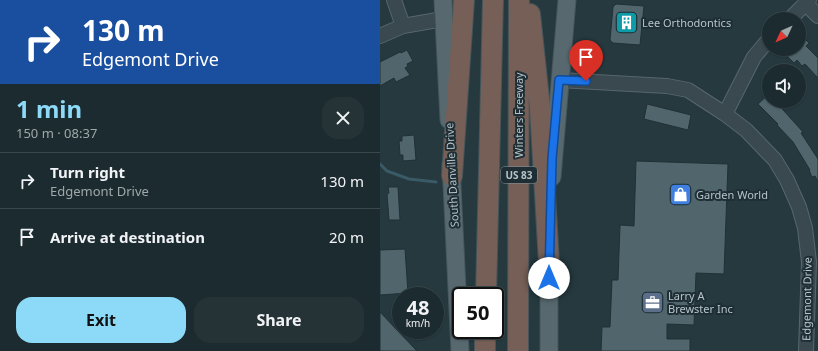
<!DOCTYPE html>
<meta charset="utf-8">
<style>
body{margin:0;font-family:"Noto Sans",sans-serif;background:#253337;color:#f1f3f6;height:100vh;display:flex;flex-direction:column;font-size:15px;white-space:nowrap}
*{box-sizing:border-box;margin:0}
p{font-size:13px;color:#a0a7aa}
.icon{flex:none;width:22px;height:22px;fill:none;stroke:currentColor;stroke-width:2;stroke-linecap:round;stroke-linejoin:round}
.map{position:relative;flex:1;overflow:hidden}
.details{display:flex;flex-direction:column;background:#1c2b2f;width:380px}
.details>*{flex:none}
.banner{background:#1a4fa0;color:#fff;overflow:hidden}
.needle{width:26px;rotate:226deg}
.fabs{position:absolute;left:382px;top:12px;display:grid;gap:8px}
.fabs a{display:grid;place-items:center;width:44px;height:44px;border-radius:50%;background:#1c2b2f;box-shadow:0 1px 3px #0004,0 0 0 1px #3a474b;font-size:20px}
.speed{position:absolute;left:12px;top:287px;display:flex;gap:8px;font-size:20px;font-weight:700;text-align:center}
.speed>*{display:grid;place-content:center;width:52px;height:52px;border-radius:50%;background:#1c2b2f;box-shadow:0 1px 3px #0004,0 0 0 1px #3a474b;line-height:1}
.speed small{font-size:10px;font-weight:400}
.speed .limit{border:2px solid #111;border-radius:6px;background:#fff;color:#111}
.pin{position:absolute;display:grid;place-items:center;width:34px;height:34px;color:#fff;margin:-41px -17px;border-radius:50% 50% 50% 0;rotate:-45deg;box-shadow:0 0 4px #0007}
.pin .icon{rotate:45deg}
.me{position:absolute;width:44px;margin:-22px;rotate:0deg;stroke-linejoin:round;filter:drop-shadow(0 0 3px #0008)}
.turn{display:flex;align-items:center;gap:14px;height:84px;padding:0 16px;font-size:18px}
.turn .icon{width:52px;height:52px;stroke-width:2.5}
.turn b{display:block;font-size:28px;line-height:34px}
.round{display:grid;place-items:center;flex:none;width:42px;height:42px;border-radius:16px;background:#253337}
.headline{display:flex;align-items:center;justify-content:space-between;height:68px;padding:0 16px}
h1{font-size:24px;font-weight:700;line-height:30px;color:#8cd9f8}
.action{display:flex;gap:8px;margin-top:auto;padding:8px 16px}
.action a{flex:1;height:46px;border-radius:16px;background:#8cd9f8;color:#111;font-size:16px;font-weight:700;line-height:46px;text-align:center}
.action a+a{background:#253337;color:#f1f3f6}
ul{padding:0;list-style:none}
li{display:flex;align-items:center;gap:12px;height:56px;padding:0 16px;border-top:1px solid #3a474b}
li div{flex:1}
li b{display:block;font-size:15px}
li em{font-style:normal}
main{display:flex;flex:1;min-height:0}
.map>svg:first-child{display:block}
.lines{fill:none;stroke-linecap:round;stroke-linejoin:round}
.stream{stroke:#395a66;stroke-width:3}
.building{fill:#50666c;stroke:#203036}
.minor-casing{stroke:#57676d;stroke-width:16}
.major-casing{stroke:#45555b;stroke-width:19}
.highway-casing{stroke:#44545a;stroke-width:22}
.minor{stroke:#39494f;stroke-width:14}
.major{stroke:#57696f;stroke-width:17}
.highway{stroke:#755f56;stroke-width:20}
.route-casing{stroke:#114b97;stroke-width:10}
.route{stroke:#1a73e8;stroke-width:7}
.labels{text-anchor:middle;stroke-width:4;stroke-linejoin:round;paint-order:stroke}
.shield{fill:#1e2e34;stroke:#88979d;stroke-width:1}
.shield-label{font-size:10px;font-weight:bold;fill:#b5c4ca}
.poi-label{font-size:11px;fill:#b5c4ca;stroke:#1e2e34;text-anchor:start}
.street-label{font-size:11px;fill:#b5c4ca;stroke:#1e2e34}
</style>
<main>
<section class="details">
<div class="banner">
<div class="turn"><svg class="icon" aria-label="right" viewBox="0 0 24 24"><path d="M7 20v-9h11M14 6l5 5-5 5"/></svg><div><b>130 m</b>Edgemont Drive</div></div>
</div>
<div class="headline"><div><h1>1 min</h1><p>150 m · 08:37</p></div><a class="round"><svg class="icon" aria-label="close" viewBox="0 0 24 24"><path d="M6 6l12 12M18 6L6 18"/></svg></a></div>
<ul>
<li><svg class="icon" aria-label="right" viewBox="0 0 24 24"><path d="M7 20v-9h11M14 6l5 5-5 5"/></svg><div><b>Turn right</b><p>Edgemont Drive</p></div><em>130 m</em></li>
<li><svg class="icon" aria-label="arrive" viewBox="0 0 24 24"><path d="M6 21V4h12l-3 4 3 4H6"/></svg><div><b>Arrive at destination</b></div><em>20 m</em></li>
</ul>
<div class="action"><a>Exit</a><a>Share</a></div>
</section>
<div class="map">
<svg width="438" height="351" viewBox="0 0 438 351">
<rect width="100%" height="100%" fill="#25393f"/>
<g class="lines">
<path class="stream" d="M 0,164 L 7,171 L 29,179 L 56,182"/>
</g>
<path class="building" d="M 236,4 L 264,6 L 260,45 L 233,43 L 230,40 L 233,7 Z
M 419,33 L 429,43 L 426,46 L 438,58 L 438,78 L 425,64 L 422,66 L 417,60 L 414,63 L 405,54 L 410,49 L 419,49 Z
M 27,50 L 33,61 L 27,64 L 28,66 L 25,68 L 30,75 L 16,82 L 14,78 L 0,86 L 0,62 L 20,52 L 21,53 Z
M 389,94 L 389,101 L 395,101 L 423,132 L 421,133 L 438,159 L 438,182 L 435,176 L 432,177 L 429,170 L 430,170 L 413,142 L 397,125 L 398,124 L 378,104 Z
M 267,104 L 311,115 L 308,130 L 264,119 Z
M 34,135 L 36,160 L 23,161 L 23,155 L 20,155 L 19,141 L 22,141 L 22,136 Z
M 256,161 L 348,164 L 344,274 L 316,273 L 314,325 L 287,324 L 287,339 L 310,339 L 310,351 L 221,351 L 222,327 L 230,327 L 232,280 L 238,280 L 240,225 L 254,226 Z
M 8,187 L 18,187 L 20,220 L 9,220 L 7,194 L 9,193 Z
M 25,249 L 28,293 L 0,295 L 0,250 Z
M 0,312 L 37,351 L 0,351 Z"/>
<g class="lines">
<defs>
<path id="minor" d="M 14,0 L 23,26
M 425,3 L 438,16
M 410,19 L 429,0
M 0,36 L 23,26 L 63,19
M 179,80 L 287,86 L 308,90 L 345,114 L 366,130 L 395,160 L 407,180 L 419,207 L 425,228 L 429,262 L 426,351
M 345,114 L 374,57 L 389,39"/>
<path id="major" d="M 63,0 L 69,120
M 71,164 L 80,351
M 172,177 L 187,0
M 169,351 L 169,249"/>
<path id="highway" d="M 150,14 L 160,108 L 169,263
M 72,176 L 84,0
M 106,296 L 113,0
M 105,351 L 105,330
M 138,351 L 139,0"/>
</defs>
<use href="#minor" class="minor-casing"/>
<use href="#major" class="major-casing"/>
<use href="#highway" class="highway-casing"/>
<use href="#minor" class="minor"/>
<use href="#major" class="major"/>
<use href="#highway" class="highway"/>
</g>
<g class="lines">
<defs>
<path id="route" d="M 169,278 L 172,159 L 179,80 L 206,81"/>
</defs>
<use href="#route" class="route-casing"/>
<use href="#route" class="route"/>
</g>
<defs>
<symbol id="building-square" viewBox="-11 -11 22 22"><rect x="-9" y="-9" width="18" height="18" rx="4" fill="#0f9aa8" stroke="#1e2e34"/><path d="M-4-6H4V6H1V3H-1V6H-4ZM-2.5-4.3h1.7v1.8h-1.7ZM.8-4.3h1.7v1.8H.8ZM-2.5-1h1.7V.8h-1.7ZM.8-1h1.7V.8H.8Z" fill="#fff"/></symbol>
<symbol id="shop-square" viewBox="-11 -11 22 22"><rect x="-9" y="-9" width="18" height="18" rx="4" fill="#3f7fe0" stroke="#1e2e34"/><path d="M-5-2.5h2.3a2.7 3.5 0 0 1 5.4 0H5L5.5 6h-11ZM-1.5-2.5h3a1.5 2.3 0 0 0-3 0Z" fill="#fff"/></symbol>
<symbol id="office-square" viewBox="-11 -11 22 22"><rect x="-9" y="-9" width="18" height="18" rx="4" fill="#5c6f8a" stroke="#1e2e34"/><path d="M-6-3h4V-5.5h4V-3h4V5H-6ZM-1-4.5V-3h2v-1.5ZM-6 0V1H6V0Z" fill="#fff"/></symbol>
</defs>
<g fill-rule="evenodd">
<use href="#building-square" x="234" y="10" width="25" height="25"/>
<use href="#shop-square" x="288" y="182" width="25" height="25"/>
<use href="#office-square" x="260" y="290" width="25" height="25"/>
</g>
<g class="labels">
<rect class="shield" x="121" y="167" width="36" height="16" rx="3"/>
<g class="shield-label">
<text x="139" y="179">US 83</text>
</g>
<g class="poi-label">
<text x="262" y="27">Lee Orthodontics</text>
<text x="316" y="199">Garden World</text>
<text x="288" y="300">Larry A<tspan x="288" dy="13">Brewster Inc</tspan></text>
</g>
<g class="street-label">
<text transform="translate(139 115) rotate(-90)" y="4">Winters Freeway</text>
<text transform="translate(72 175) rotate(-93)" y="4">South Danville Drive</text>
<text transform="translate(427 299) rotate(-89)" y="4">Edgemont Drive</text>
</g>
</g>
</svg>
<div class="fabs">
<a><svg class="needle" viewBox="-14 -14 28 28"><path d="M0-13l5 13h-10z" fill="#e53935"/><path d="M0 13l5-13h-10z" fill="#a0a7aa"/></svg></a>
<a><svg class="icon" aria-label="sound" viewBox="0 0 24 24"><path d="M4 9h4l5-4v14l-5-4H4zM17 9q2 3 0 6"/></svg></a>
</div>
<div class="speed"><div>48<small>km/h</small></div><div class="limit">50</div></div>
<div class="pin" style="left:206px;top:81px;background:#d93025"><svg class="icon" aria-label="arrive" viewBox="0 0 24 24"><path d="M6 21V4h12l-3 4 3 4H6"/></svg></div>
<svg class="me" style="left:169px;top:278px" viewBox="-20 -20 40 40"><circle r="19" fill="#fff"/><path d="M0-13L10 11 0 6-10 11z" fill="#1a73e8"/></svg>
</div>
</main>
